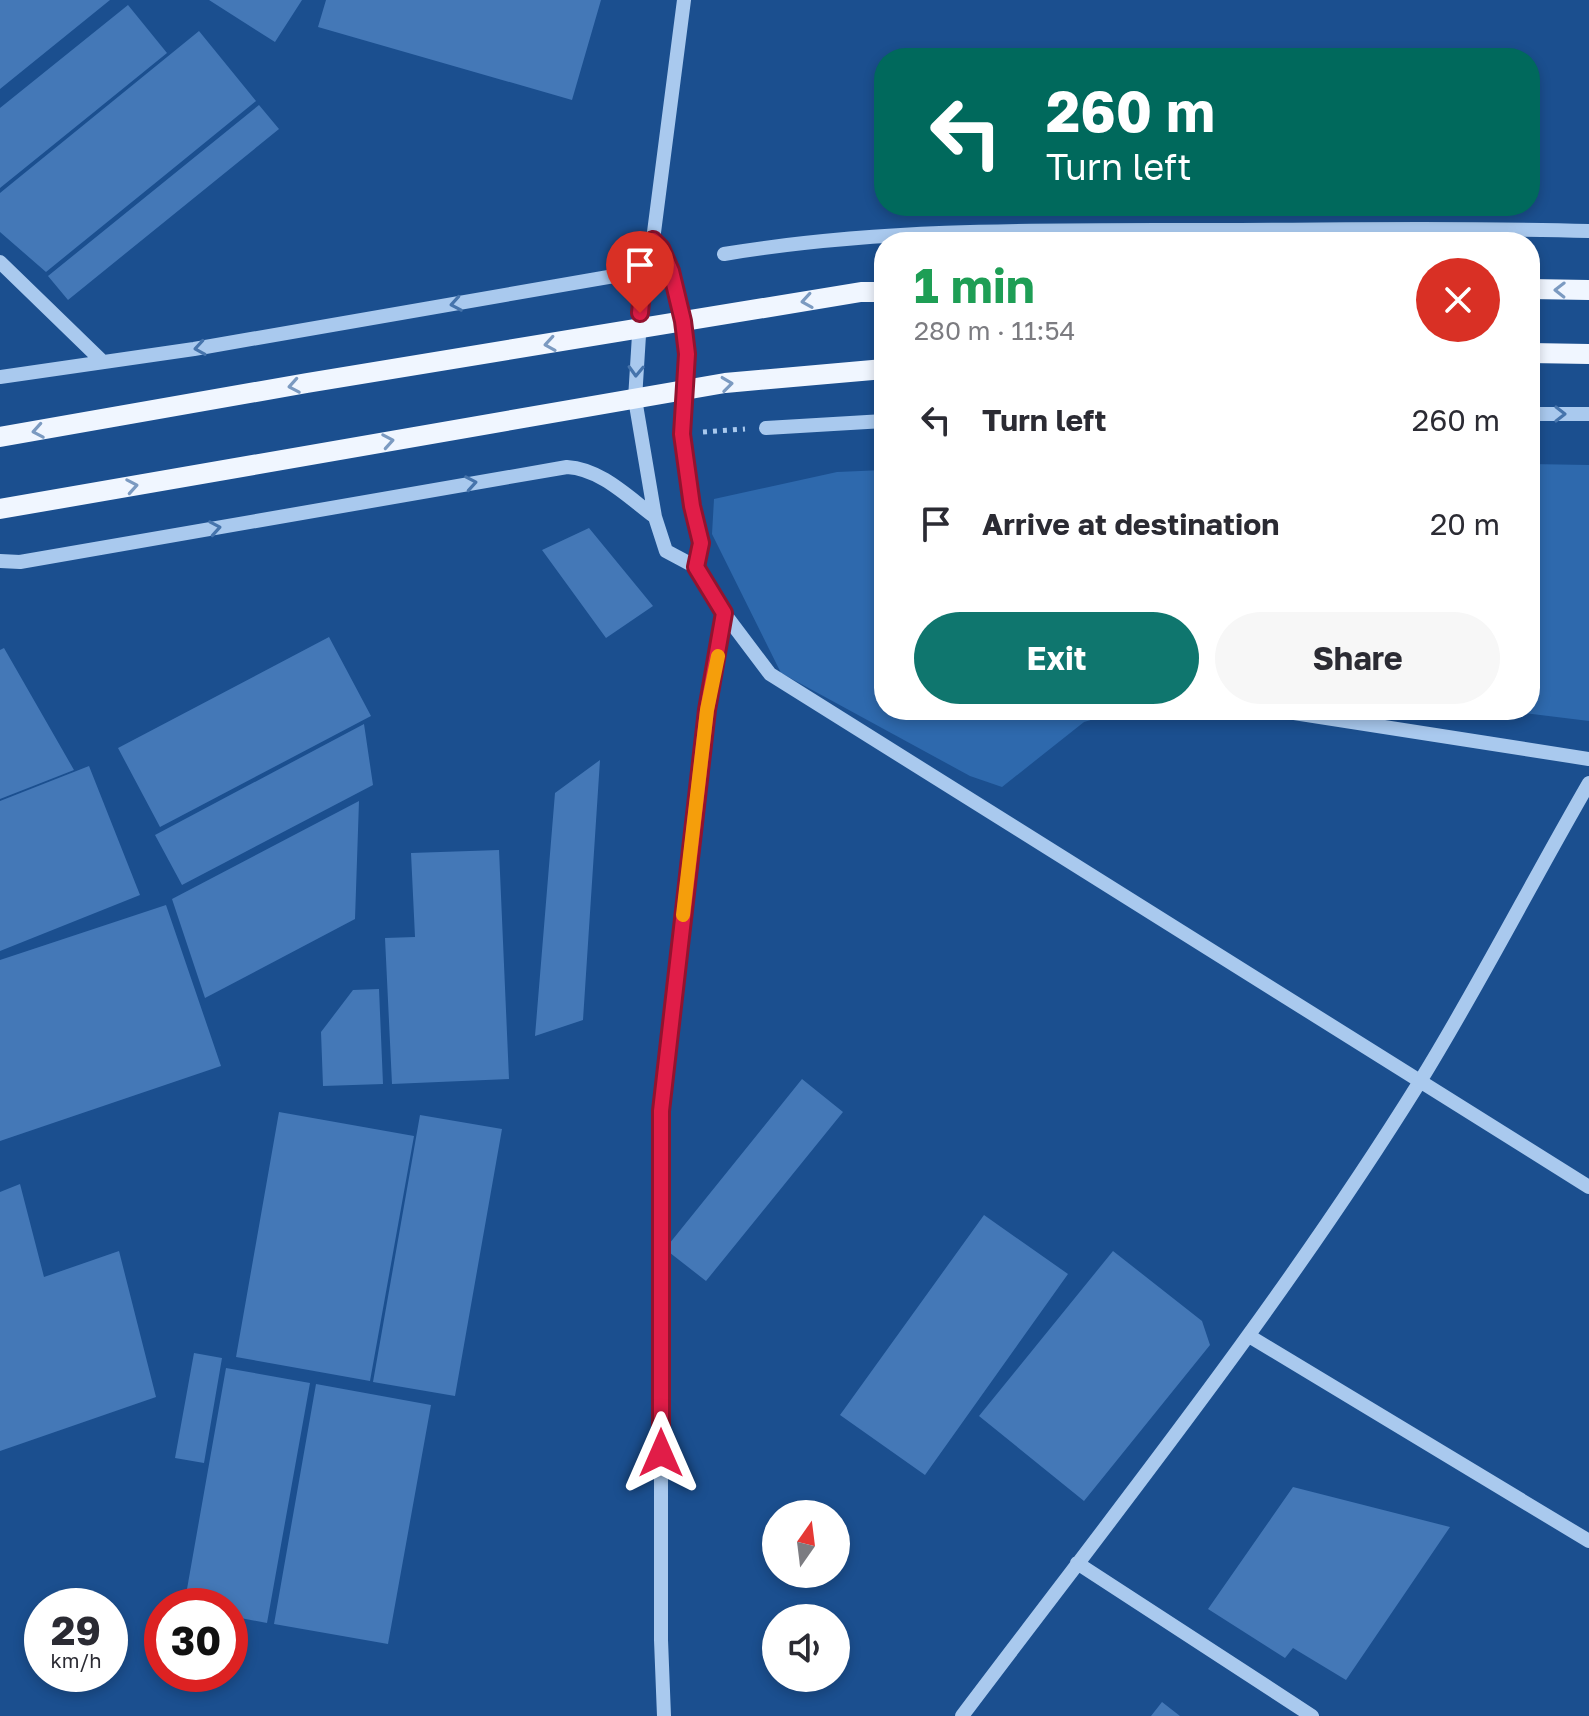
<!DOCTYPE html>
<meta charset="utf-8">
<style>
body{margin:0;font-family:"Golos Text",sans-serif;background:#f7f7f7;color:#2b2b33;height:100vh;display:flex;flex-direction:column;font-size:30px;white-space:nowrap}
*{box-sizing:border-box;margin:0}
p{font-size:26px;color:#7c7c81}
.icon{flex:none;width:44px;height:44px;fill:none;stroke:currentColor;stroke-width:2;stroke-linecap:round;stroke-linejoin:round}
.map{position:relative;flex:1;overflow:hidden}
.details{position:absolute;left:874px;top:232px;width:666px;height:488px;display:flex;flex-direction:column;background:#fff;border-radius:32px;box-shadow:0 4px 12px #0003}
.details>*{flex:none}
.banner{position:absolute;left:874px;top:48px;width:666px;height:168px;border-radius:32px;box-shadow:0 4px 12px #0003;background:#00695c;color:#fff;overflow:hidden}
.needle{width:52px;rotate:14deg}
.tools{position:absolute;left:762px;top:1500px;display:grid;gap:16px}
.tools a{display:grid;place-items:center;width:88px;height:88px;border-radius:50%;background:#fff;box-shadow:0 4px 12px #0003;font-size:40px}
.speed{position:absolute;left:24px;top:1588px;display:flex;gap:16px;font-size:40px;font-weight:700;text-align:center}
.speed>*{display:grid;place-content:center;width:104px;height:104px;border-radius:50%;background:#fff;box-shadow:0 4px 12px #0003;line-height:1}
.speed small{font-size:20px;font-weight:400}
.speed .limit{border:12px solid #d22;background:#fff;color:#111}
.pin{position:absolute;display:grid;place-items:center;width:68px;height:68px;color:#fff;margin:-82px -34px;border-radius:50% 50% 50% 0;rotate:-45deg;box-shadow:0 0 8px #0007}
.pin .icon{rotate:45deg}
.me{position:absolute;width:88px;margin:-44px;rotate:0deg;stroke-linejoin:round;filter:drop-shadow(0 0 6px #0008)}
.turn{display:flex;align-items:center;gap:28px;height:168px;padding:0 40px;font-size:36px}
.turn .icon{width:104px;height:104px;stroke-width:2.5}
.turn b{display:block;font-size:56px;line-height:68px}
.round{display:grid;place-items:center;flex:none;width:84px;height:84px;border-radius:42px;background:#f7f7f7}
.headline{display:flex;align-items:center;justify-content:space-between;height:136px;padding:0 40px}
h1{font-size:48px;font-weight:700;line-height:60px;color:#1e9e55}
.action{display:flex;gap:16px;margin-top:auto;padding:16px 40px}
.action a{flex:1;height:92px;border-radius:48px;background:#0f766e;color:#fff;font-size:32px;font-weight:700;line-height:92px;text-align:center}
.action a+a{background:#f7f7f7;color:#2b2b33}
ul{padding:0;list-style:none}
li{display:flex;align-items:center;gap:24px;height:104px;padding:0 40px}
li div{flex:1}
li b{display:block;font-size:30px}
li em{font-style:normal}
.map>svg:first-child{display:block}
.green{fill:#2e69ad}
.building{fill:#4478b7}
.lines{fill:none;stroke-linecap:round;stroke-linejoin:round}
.path{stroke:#a9c9ee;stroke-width:5;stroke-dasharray:4 6;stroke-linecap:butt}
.minor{stroke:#a9c9ee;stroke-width:14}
.major{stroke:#f0f6ff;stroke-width:20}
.oneway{stroke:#7b9ac1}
.oneway2{stroke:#4674ac}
.route-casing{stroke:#92132f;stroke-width:20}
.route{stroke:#e11d48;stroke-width:14}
.slow{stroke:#f59e0b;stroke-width:14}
</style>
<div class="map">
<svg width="1589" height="1716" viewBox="0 0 1589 1716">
<rect width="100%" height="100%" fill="#1b4f8f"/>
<path class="green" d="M 1530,464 L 1589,465 L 1589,721 L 1499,710 L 1530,710 Z
M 884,470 L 884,710 L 1125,710 L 1084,722 L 1002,787 L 970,776 L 781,673 L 712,534 L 714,499 L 837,472 Z"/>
<path class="building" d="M 0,0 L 110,0 L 0,89 Z
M 209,0 L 302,0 L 275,42 Z
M 326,0 L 601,0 L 572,100 L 318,27 Z
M 128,5 L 167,53 L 0,188 L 0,108 Z
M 199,31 L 256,101 L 46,272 L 0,232 L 0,193 Z
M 259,105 L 279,129 L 68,300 L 48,276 Z
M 589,528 L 653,606 L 606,638 L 542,550 Z
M 329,637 L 371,716 L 160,827 L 118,748 Z
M 4,648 L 74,770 L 0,799 L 0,650 Z
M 364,724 L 373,785 L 182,885 L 155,835 Z
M 600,760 L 583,1020 L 535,1036 L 555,793 Z
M 89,766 L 140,895 L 0,951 L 0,801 Z
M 359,801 L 355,919 L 205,998 L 172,899 Z
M 499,850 L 509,1079 L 392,1084 L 385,938 L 415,937 L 411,853 Z
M 166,905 L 221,1066 L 0,1141 L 0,960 Z
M 379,989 L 383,1084 L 323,1086 L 321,1032 L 353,990 Z
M 802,1079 L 843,1112 L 706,1281 L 665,1249 Z
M 279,1112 L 414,1136 L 370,1381 L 236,1357 Z
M 420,1115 L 502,1129 L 455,1396 L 373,1382 Z
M 20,1184 L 44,1277 L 119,1251 L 156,1397 L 0,1451 L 0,1192 Z
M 984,1215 L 1068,1274 L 925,1475 L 840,1415 Z
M 1113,1251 L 1202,1321 L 1210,1345 L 1084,1501 L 979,1416 Z
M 194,1353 L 222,1358 L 204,1463 L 175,1458 Z
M 226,1368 L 310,1383 L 267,1623 L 230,1616 L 230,1606 L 184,1606 Z
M 316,1384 L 431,1405 L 388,1644 L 274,1624 Z
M 1293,1487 L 1450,1527 L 1346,1680 L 1293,1648 L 1285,1658 L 1208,1609 Z
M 1162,1702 L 1180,1716 L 1151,1716 Z"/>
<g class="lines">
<path class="path" d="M 703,432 L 745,429"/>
<path class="minor" d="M 684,0 L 653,240 L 646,249 L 643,271 L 635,399 L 655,517 L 666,551 L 696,567 L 724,613 L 770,674 L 1589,1187
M 653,240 L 661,248 L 671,271 L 683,321 L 687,354 L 682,434 L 692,506 L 701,543 L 696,567
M 724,254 C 881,228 1042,230 1201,230 C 1330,230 1460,227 1589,231
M 0,262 L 103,362
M 0,377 L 194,349 L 643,271
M 1530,414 L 1589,414
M 766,428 L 884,421
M 0,561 L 20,562 L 567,467 C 601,469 628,497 655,517
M 1275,710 L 1589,759
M 1249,1336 L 1589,1541
M 1077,1563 L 1312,1716
M 664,1716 L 661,1640 L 661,1111 L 707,710 L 724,613
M 962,1716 C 1118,1509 1281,1305 1419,1083 C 1479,986 1531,883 1589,783"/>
<path class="major" d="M 1530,289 L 1589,290
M 1530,353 L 1589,354
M 0,437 L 307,383 L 861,292 L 884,292
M 0,509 L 725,383 L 884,369"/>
</g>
<defs><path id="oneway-chevron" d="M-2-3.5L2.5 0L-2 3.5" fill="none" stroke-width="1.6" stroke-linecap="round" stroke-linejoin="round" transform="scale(2)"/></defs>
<g class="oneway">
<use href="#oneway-chevron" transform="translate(1560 290) rotate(-179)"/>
<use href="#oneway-chevron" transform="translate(807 301) rotate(171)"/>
<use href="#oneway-chevron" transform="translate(550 344) rotate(171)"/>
<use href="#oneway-chevron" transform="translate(727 384) rotate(-7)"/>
<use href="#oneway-chevron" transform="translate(294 386) rotate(170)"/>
<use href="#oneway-chevron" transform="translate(38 431) rotate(170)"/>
<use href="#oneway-chevron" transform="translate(388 441) rotate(-10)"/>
<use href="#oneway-chevron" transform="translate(132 486) rotate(-10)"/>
</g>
<g class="oneway2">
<use href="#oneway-chevron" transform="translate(456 304) rotate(170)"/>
<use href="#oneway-chevron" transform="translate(200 348) rotate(171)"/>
<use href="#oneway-chevron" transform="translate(636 371) rotate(92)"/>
<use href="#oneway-chevron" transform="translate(1560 414)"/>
<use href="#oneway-chevron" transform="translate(471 483) rotate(-10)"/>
<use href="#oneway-chevron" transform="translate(215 528) rotate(-10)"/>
</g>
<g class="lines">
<defs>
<path id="route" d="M 640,313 L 646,249 L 653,240 L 661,248 L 671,271 L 683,321 L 687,354 L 682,434 L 692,506 L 701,543 L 696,567 L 724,613 L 707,710 L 661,1111 L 661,1453"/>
</defs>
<use href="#route" class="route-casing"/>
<use href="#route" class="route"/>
<path class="slow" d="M 683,915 L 707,710 L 718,656"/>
</g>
</svg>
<div class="tools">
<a><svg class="needle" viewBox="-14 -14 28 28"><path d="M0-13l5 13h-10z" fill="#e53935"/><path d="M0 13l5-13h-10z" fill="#7c7c81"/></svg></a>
<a><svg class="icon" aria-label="sound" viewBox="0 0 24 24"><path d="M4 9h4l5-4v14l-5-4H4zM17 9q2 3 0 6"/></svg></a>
</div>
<div class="speed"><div>29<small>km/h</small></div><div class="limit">30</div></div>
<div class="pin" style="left:640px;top:313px;background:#d93025"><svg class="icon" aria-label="arrive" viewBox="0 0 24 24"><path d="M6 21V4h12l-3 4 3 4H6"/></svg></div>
<svg class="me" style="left:661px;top:1453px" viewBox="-20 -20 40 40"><path d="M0-17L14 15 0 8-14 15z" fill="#e11d48" stroke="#fff" stroke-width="4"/></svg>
<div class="banner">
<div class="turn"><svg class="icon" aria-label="left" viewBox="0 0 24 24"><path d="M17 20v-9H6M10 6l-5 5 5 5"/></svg><div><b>260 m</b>Turn left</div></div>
</div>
<section class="details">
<div class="headline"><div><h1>1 min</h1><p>280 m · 11:54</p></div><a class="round" style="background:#d93025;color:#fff"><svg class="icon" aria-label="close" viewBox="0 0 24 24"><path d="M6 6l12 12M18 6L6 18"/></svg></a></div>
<ul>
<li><svg class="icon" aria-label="left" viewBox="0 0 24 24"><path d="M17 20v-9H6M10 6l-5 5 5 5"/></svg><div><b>Turn left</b></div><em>260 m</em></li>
<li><svg class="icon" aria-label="arrive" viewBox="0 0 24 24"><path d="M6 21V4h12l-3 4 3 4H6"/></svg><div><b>Arrive at destination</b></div><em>20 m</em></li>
</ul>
<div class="action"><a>Exit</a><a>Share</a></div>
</section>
</div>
